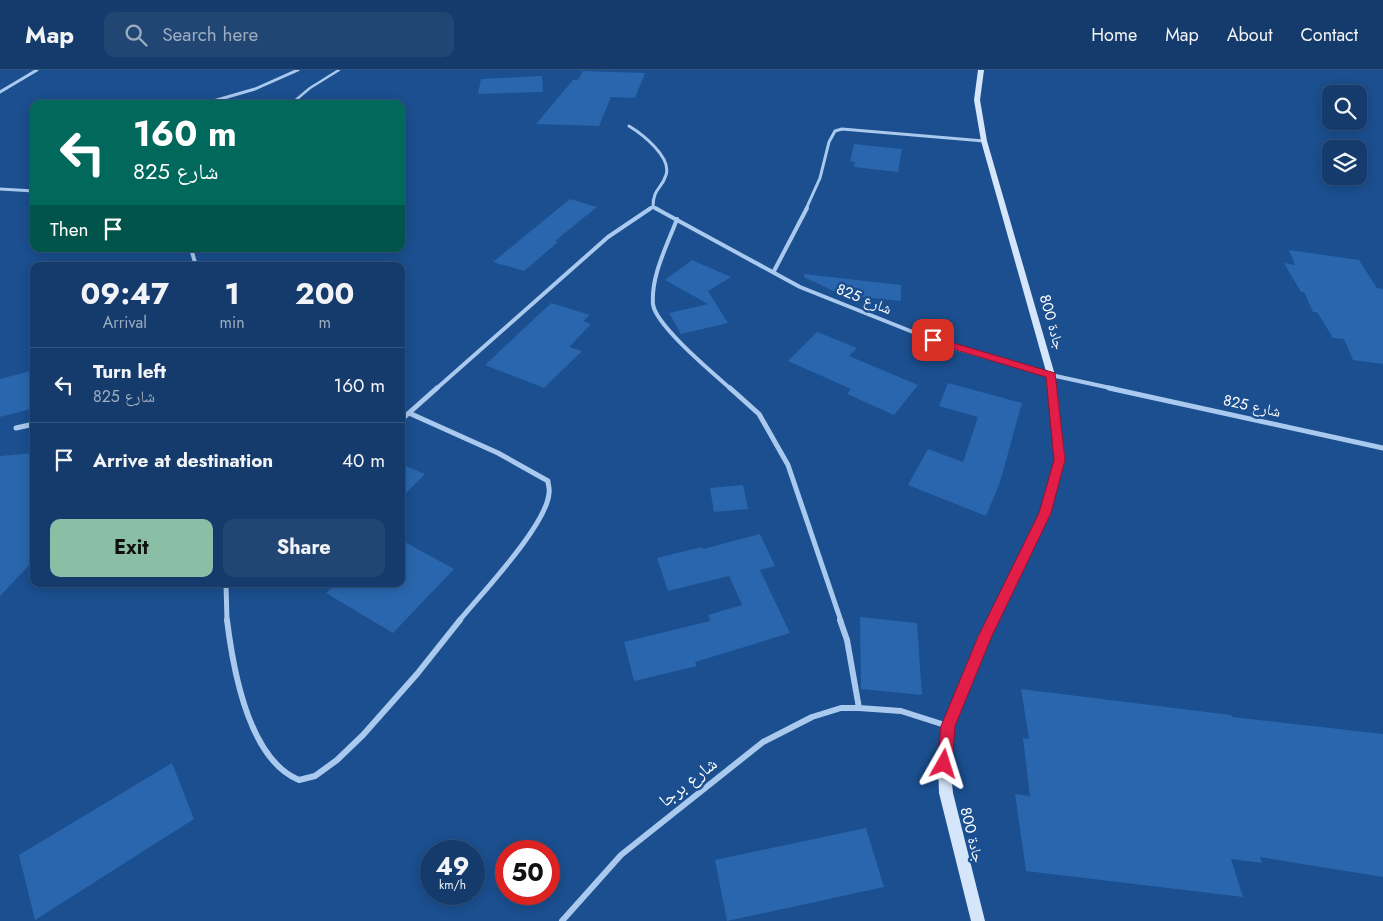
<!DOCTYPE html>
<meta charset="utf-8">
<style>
body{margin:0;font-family:Jost,"Noto Naskh Arabic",sans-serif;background:#214673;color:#f1f3f6;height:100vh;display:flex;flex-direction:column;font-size:19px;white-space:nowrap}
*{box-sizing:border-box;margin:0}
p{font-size:16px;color:#9dadc1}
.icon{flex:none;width:28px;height:28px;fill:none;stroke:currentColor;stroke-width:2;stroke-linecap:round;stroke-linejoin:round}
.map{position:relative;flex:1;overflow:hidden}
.drawer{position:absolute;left:30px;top:192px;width:375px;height:325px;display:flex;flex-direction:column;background:#143b6b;border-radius:10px;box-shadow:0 2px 12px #0003,0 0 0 1px #33557e}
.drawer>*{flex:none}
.banner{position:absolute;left:30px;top:30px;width:375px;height:152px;border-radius:10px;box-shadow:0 2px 12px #0003,0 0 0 1px #33557e;background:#00695c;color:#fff;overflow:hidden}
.controls{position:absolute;left:1322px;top:15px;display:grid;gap:10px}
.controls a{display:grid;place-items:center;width:45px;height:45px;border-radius:10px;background:#143b6b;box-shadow:0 2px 12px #0003,0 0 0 1px #33557e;font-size:25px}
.speed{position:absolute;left:420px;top:770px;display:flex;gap:10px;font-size:25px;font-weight:700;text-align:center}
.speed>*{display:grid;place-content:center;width:65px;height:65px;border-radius:50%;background:#143b6b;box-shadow:0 2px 12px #0003,0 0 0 1px #33557e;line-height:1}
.speed small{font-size:12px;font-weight:400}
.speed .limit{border:8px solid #d22;background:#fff;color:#111}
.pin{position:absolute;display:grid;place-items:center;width:42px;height:42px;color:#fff;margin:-21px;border-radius:10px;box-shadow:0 2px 8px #0006}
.me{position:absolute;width:55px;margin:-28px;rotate:6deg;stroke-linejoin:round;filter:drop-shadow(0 0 4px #0008)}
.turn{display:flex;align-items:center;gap:18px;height:105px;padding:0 20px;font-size:22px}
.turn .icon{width:65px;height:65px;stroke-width:2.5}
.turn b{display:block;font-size:35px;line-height:42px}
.then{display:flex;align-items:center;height:48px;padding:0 20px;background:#0003;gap:10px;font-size:19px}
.eta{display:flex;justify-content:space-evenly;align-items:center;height:85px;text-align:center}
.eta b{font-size:30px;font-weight:700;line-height:35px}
.primary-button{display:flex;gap:10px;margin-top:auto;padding:10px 20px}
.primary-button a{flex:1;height:58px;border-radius:10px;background:#8abfa5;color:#111;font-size:20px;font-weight:700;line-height:58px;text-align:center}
.primary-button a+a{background:#214673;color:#f1f3f6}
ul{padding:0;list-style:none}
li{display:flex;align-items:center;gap:15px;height:75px;padding:0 20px;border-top:1px solid #33557e}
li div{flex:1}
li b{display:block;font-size:19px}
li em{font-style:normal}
header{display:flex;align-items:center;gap:30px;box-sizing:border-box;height:70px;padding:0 25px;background:#143b6b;border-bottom:1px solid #33557e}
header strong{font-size:24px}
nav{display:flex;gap:28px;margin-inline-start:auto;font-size:18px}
.search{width:350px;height:45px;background:#214673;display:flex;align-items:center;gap:12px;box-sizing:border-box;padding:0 18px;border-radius:10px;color:#9dadc1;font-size:19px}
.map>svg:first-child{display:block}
.building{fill:#2a66ad}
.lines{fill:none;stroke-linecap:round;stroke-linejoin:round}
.lane{stroke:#a9c9ee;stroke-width:2.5}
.street-far3{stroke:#a9c9ee;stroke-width:3}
.street-far2{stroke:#a9c9ee;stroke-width:4}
.street-far1{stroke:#a9c9ee;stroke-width:5}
.street{stroke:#a9c9ee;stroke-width:6}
.secondary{fill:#d6e6fa;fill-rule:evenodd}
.route{fill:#e11d48;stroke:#92132f}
.labels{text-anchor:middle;stroke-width:5;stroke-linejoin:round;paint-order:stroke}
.street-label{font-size:15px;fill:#fff;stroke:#1b4f8f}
.near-street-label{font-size:18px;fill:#fff;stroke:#1b4f8f}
</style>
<header>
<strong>Map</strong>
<div class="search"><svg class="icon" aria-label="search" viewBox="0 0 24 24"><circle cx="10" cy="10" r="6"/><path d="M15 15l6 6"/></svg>Search here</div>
<nav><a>Home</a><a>Map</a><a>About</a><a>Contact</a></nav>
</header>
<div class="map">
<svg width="1383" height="851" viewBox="0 0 1383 851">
<rect width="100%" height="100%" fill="#1b4f8f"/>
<path class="building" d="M 583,1 L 645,3 L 635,28 L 611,27 L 599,56 L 536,54 L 573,10 L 578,10 Z
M 542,6 L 543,22 L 478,24 L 481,9 Z
M 854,74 L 902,79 L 898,102 L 854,97 L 855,92 L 850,91 Z
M 570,129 L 597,137 L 555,171 L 558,172 L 524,201 L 493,192 Z
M 1289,180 L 1359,190 L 1377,218 L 1383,219 L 1383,294 L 1353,290 L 1344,269 L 1333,268 L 1317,242 L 1313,242 L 1304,222 L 1301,222 L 1284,193 L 1295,195 Z
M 692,190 L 731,207 L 708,221 L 728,253 L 681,264 L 669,243 L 708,234 L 665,210 Z
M 804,204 L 901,215 L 901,231 L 842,225 L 804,207 Z
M 551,233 L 590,245 L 583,251 L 591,254 L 569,277 L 582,281 L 544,318 L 485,295 Z
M 817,262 L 857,278 L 849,286 L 918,315 L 894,345 L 847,324 L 851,319 L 788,291 Z
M 34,300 L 34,338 L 0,347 L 0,309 Z
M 948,313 L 1022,333 L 1000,412 L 986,446 L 908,415 L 928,379 L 963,392 L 978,347 L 939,336 Z
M 34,383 L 34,490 L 0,526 L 0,386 Z
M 401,394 L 425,404 L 401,428 Z
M 743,415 L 748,439 L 714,442 L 710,418 Z
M 760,464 L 775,496 L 760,500 L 790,563 L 695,592 L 697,596 L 634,611 L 624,572 L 710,551 L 708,545 L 742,535 L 729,506 L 668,521 L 657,488 L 702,477 L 703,479 Z
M 401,470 L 454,499 L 393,563 L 326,523 L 336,514 L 401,514 Z
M 860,547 L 917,553 L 922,625 L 861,619 Z
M 1021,619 L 1231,645 L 1232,647 L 1383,664 L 1383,807 L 1260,787 L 1262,793 L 1231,789 L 1243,827 L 1026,801 L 1015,724 L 1030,726 L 1023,668 L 1029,669 Z
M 172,693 L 194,749 L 35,850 L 19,785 Z
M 866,758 L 884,817 L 727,851 L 715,790 Z"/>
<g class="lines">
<path class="lane" d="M 291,34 L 310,18 L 339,0"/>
<path class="street-far3" d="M 0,22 L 37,0
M 203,34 L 255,19 L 298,0
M 629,56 C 642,64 672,87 666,105 C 662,119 653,118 653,137 L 658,139
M 0,119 L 34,121
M 649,139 L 653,137
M 806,139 L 820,108 L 829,72 L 835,61 L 842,59 L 984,71"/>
<path class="street-far2" d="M 655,138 L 800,217 L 948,276 L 1051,305 L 1115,319
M 677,149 C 667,176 651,205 653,234 C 655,255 714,304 731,319
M 192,182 L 196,196
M 774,201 L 807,138
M 436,319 L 608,167 L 651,138"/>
<path class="street-far1" d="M 730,318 L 759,344 L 788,395 L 841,551
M 1109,318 L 1383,378
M 409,343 L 498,383 L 548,411 C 548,415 550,419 549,423 C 547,455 481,524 459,551
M 401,350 L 437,318
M 16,358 L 34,354
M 226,514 L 227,551"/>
<path class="street" d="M 227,550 C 233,599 248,689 299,710 L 315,706 L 337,690 L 363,665 L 417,604 L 460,550
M 840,550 L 847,570 L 859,638 L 901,641 L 948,656
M 562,851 L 621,785 L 763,672 L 812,647 L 841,638 L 859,638"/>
<path class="secondary" d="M 978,0 L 984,0 L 980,30 L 987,71 L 1055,305 L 1065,389 L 1050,443 L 990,567 L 954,656 L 950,694 L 953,723 L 985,851 L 971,851 L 939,723 L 938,694 L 942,656 L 978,567 L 1040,443 L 1055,389 L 1047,305 L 981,71 L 974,30 Z"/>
</g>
<path class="route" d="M 933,267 L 1055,303 L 1065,390 L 1051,443 L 991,568 L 955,656 L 952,694 L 949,699 L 944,701 L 939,699 L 937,694 L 941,656 L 978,567 L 1039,443 L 1054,390 L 1046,307 L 930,272 L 930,268 Z"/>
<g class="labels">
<g class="street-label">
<text transform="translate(864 229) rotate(22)" y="5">شارع 825</text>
<text transform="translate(1052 252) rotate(74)" y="5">جادة 800</text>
<text transform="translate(1252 336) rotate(12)" y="5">شارع 825</text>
<text transform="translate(972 765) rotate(76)" y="5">جادة 800</text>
</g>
<g class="near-street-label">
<text transform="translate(688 712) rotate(-38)" y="6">شارع برجا</text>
</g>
</g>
</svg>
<div class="controls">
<a><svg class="icon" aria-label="search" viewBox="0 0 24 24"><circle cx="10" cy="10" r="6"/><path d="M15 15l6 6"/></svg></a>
<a><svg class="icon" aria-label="layers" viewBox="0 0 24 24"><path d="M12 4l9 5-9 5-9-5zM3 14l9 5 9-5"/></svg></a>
</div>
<div class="speed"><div>49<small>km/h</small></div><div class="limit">50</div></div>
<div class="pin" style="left:933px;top:270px;background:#d93025"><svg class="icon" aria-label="arrive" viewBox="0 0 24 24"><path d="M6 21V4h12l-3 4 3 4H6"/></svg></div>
<svg class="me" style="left:944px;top:694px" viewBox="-20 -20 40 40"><path d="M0-17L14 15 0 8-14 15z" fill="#e11d48" stroke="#fff" stroke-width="4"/></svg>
<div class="banner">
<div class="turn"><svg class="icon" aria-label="left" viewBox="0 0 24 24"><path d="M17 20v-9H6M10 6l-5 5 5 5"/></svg><div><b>160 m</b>شارع 825</div></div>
<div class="then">Then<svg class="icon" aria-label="arrive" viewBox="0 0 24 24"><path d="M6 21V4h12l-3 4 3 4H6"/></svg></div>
</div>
<section class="drawer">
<div class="eta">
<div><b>09:47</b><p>Arrival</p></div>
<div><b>1</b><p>min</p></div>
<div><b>200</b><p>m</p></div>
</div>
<ul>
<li><svg class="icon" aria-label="left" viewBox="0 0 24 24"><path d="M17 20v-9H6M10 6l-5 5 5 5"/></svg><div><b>Turn left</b><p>شارع 825</p></div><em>160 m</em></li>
<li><svg class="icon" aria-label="arrive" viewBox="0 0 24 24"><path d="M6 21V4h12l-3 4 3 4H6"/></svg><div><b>Arrive at destination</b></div><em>40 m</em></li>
</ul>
<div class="primary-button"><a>Exit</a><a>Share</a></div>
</section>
</div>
